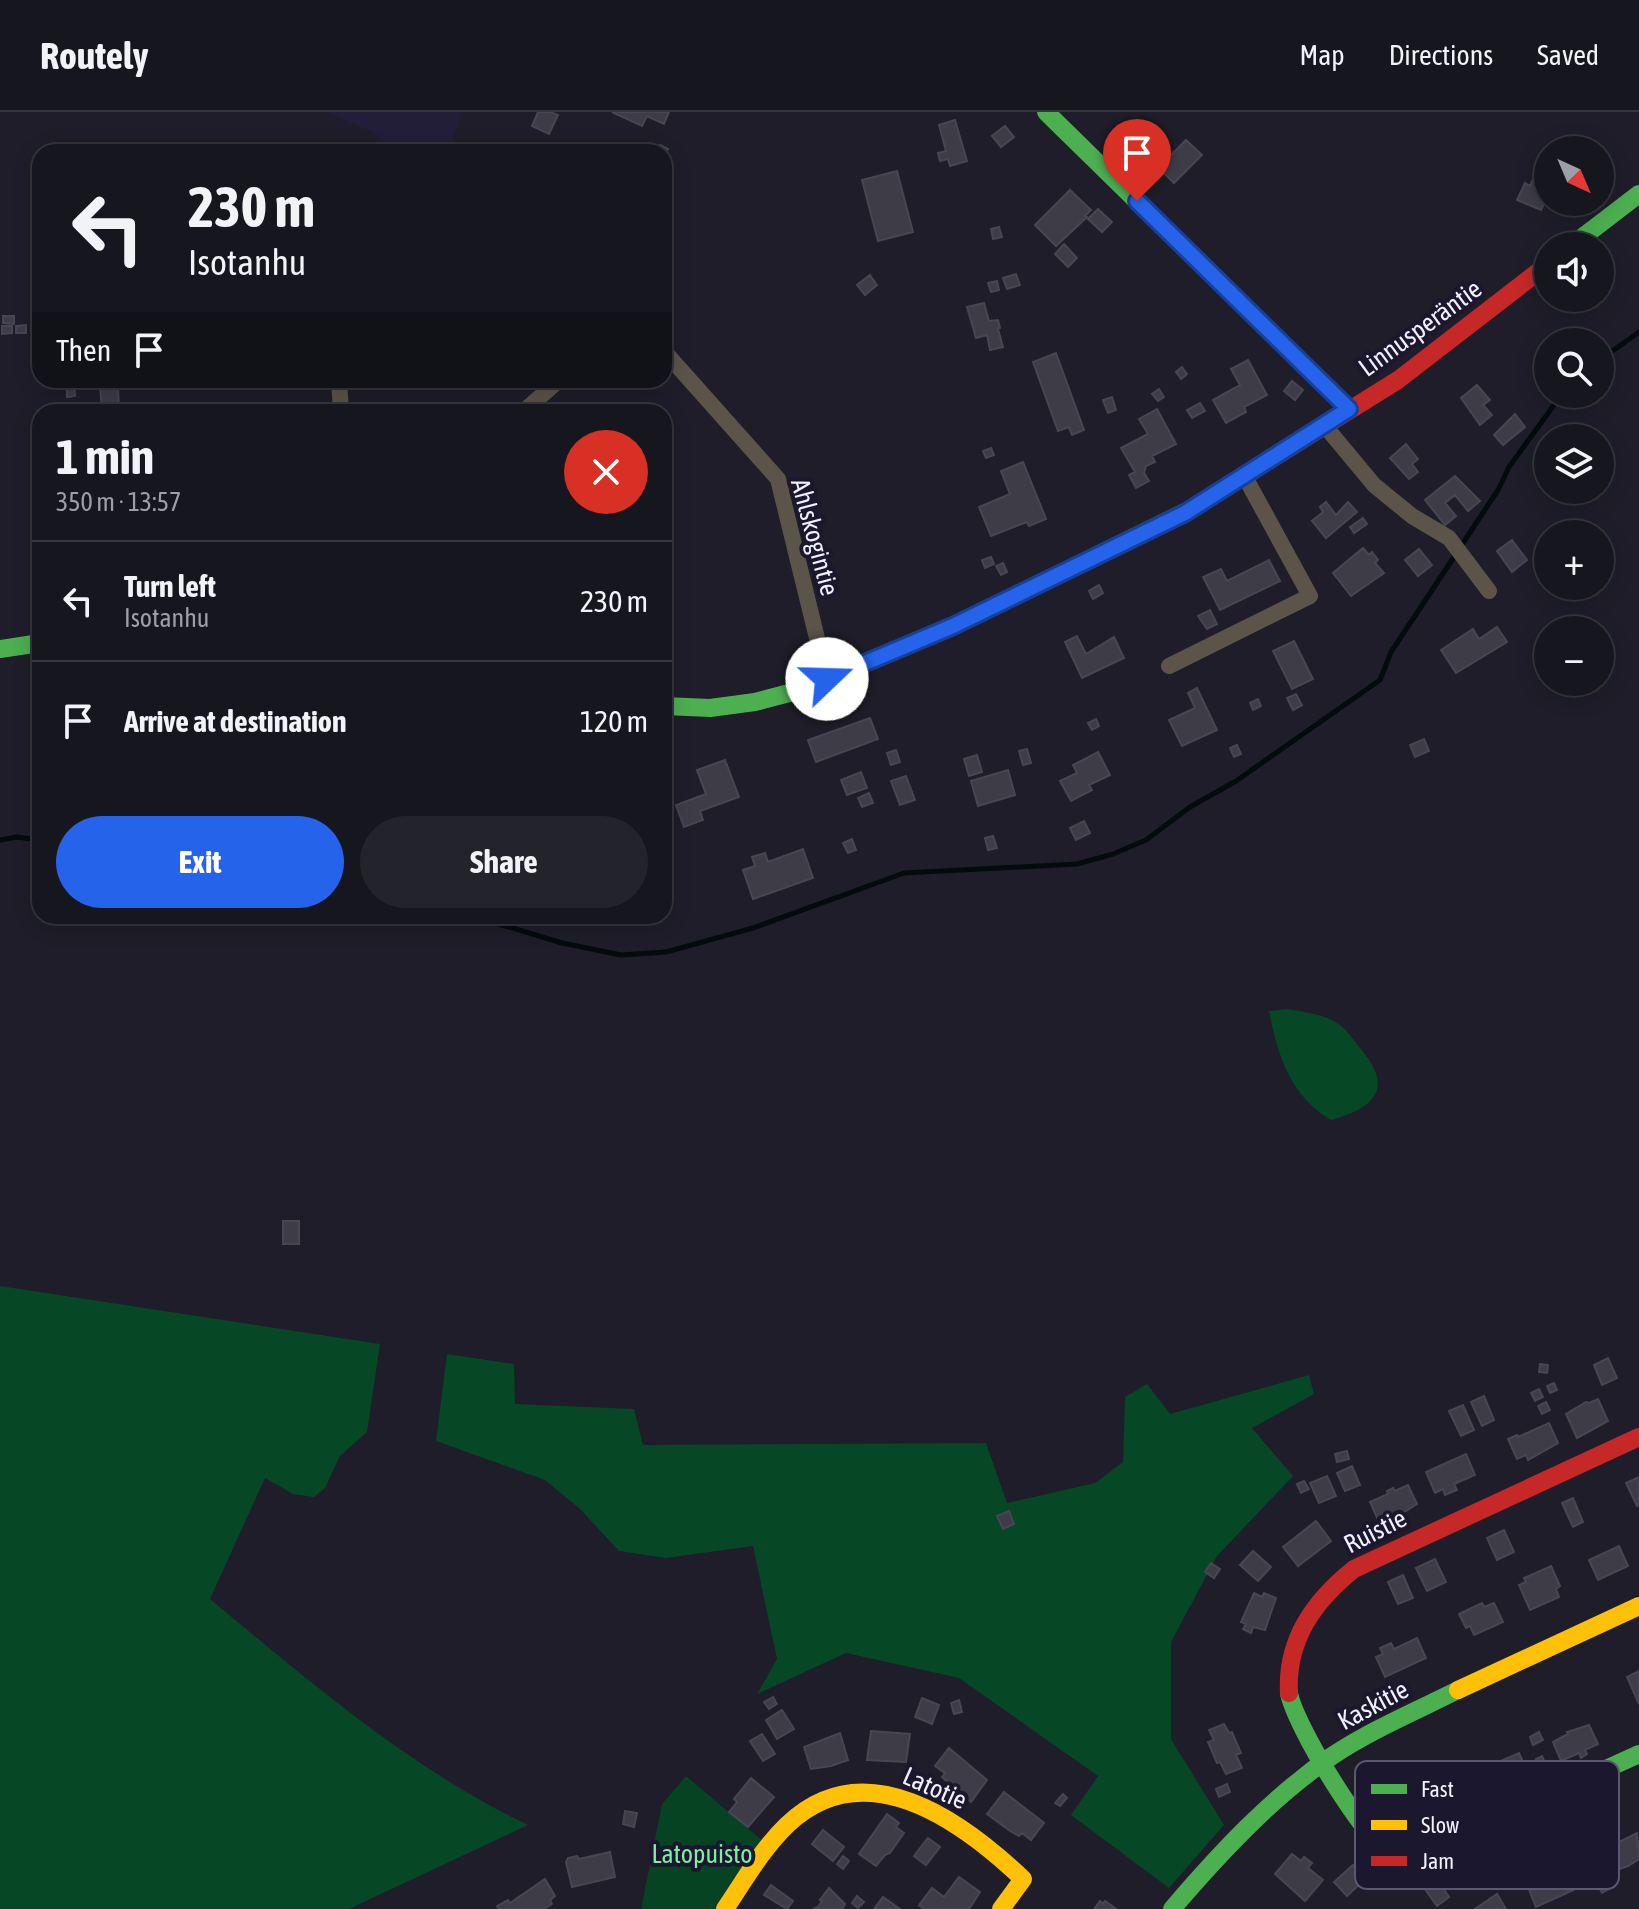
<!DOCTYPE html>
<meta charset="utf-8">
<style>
body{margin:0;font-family:"Asap Condensed",sans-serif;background:#23232c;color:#f1f3f6;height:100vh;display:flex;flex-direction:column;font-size:30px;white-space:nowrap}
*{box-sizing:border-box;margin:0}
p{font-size:26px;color:#9e9fa4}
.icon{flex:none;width:44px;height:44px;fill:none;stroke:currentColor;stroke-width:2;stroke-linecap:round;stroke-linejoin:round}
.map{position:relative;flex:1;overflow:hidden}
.sheet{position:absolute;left:32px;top:292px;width:640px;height:520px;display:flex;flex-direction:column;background:#16161f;border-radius:24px;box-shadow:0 4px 20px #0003,0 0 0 2px #35353d}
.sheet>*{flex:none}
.top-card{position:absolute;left:32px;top:32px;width:640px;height:244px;border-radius:24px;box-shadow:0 4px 20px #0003,0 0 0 2px #35353d;background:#16161f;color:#f1f3f6;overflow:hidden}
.needle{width:52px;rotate:136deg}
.controls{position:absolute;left:1534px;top:24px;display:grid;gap:16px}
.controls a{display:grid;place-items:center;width:80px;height:80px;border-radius:50%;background:#16161f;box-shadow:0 4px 20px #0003,0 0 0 2px #35353d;font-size:40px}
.pin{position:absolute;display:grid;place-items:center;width:68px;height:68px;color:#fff;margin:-82px -34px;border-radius:50% 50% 50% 0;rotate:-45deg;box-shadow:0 0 8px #0007}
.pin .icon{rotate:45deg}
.me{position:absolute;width:88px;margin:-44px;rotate:69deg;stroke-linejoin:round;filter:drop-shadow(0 0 6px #0008)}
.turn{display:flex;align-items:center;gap:28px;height:168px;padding:0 24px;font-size:36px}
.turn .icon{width:104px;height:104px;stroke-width:2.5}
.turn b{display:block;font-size:56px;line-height:68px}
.then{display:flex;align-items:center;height:76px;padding:0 24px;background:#0003;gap:16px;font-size:30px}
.round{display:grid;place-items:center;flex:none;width:84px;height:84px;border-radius:42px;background:#23232c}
.summary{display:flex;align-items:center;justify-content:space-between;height:136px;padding:0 24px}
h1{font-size:48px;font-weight:700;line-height:60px}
.cta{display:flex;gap:16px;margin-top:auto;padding:16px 24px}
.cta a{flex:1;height:92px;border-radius:48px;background:#2563eb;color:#fff;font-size:32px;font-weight:700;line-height:92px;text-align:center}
.cta a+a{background:#23232c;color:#f1f3f6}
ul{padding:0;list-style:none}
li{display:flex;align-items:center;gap:24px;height:120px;padding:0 24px;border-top:2px solid #35353d}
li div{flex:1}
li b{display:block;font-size:30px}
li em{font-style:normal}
header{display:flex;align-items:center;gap:48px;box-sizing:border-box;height:112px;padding:0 40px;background:#16161f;border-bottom:2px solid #35353d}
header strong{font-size:38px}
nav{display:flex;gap:44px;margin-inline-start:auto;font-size:28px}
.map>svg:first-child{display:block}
.built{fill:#221e39}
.green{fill:#054323}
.forest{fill:#064726}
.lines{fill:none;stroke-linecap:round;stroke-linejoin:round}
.stream{stroke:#030b0d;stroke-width:5}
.building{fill:#3e3c47;stroke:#484652;stroke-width:2}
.street{stroke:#5c5449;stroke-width:16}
.fast{stroke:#4caf50;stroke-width:18}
.slow{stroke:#ffc107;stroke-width:18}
.jam{stroke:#c62828;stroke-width:18}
.route-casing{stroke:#184099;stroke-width:20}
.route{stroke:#2563eb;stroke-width:14}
.labels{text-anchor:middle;stroke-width:8;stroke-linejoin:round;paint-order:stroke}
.street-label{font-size:26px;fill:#f2f1fe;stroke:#1b172f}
.park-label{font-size:26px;fill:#7eeea1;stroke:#1b172f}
.key{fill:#1b172f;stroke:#5c586d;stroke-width:2}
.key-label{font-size:22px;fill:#f2f1fe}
</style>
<header>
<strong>Routely</strong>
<nav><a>Map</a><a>Directions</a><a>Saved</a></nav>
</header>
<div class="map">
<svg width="1639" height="1797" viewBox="0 0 1639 1797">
<rect width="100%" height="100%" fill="#1e1d29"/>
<path class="built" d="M 327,0 L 462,0 L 449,40 L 385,40 L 377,22 Z"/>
<path class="green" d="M 686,1664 L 770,1735 L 725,1797 L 641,1797 L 662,1692 Z"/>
<path class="forest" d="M 1287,897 C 1304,900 1325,902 1340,913 C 1348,919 1354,929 1360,936 C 1395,976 1375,996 1331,1008 C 1291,985 1277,942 1269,899 Z
M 0,1174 L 380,1232 L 367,1320 L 340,1344 L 325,1376 L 314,1385 L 293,1382 L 265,1366 L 210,1487 C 310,1570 411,1657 528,1713 L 349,1797 L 0,1797 Z
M 447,1242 L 514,1252 L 515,1292 L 634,1297 L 643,1333 L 986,1331 L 1007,1391 L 1095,1371 L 1123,1350 L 1125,1285 L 1147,1272 L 1170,1302 L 1309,1263 L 1314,1282 L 1252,1316 L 1293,1364 L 1217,1444 L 1171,1530 L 1171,1627 L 1224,1713 L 1169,1776 L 1071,1703 L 1098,1664 L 959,1566 L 846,1541 L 757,1582 L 777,1547 L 753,1434 L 666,1446 L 619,1439 L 580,1397 L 545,1368 L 436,1329 Z"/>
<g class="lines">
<path class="stream" d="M 1600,248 L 1639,220
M 1463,431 L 1498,378 L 1509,355 L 1562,282
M 0,728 L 17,725 L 40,728
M 482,804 L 499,812 L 562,831 L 621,843 L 666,840 L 753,816 L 904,761 L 1077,752 L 1113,742 L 1146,728 L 1190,695 L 1236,669 L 1380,568 L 1391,540 L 1456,442"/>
</g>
<path class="building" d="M 538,0 L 550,0 L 558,3 L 549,22 L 532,14 Z
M 612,0 L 669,0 L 664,12 L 647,4 L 642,14 Z
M 955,8 L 967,49 L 950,54 L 948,47 L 940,49 L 938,41 L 946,39 L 939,13 Z
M 1005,14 L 1014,25 L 1001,35 L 992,24 Z
M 1186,28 L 1202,43 L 1174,71 L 1162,59 L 1158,62 L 1145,49 L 1152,42 L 1162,52 Z
M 660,33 L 668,37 L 665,44 L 664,40 L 657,40 Z
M 1538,56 L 1548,60 L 1548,84 L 1541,98 L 1517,88 L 1525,71 L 1530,74 Z
M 897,59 L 913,120 L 878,129 L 862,68 Z
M 1070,78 L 1091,98 L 1085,104 L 1087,105 L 1056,134 L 1035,113 Z
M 1098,97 L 1112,110 L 1102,120 L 1088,107 Z
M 999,115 L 1002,125 L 993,127 L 991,117 Z
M 1064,132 L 1077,146 L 1068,155 L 1055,142 Z
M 1016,162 L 1020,173 L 1007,177 L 1003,166 Z
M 870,163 L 877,173 L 865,183 L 857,173 Z
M 997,169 L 999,178 L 991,180 L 988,171 Z
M 984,191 L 989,209 L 998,208 L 1000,216 L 998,217 L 1003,235 L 990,238 L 987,223 L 976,226 L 967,195 Z
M 3,204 L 14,204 L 14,212 L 3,211 Z
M 26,213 L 26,221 L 16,221 L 16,214 Z
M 2,214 L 12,214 L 12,221 L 2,222 Z
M 1056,241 L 1084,318 L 1072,323 L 1069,315 L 1058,319 L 1033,250 Z
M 1248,248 L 1267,283 L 1244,295 L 1246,300 L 1226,311 L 1213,288 L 1240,273 L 1231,257 Z
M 1182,255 L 1187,262 L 1181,267 L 1176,260 Z
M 1292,269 L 1303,278 L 1295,288 L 1284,279 Z
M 74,272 L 75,284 L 67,285 L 67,273 Z
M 118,272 L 119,300 L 102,300 L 100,273 Z
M 1477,273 L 1490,288 L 1483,293 L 1492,303 L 1480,313 L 1461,286 Z
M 1159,277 L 1164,285 L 1158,289 L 1152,282 Z
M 1112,285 L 1116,298 L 1108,301 L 1103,288 Z
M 1200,291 L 1205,299 L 1192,306 L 1187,298 Z
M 1157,297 L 1176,332 L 1152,344 L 1155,350 L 1146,354 L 1144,361 L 1149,369 L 1136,376 L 1129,363 L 1135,360 L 1121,336 L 1148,322 L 1139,307 Z
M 1515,302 L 1525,315 L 1503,333 L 1494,323 Z
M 34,325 L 40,325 L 40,353 L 33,353 Z
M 1406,332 L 1418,347 L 1412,352 L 1418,360 L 1409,367 L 1390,346 Z
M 991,336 L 994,343 L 986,346 L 983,339 Z
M 1023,350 L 1046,407 L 1029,414 L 1027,410 L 991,424 L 979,395 L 1010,382 L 1001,359 Z
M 1455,364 L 1480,389 L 1468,399 L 1455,383 L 1445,391 L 1456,404 L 1445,413 L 1425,388 Z
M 1326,390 L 1336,403 L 1348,390 L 1357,400 L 1326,426 L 1312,409 L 1323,400 L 1320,395 Z
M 1363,406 L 1367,412 L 1354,421 L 1350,415 Z
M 1512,428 L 1527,448 L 1512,460 L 1497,439 Z
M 1363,436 L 1369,443 L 1372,440 L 1378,448 L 1375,451 L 1384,461 L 1351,484 L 1333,461 Z
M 1419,437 L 1432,453 L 1418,464 L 1405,448 Z
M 991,445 L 994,452 L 985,456 L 982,448 Z
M 1269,448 L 1280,469 L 1220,498 L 1203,465 L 1221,457 L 1227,469 Z
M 1003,451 L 1007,460 L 1001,463 L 996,454 Z
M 1099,473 L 1103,481 L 1093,487 L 1089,479 Z
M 1210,498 L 1217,512 L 1207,517 L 1198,504 Z
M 1497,515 L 1507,530 L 1456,561 L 1441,538 L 1473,517 L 1479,527 Z
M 1077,524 L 1086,542 L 1114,525 L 1124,546 L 1082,566 L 1065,530 Z
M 1294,529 L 1313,567 L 1292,577 L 1273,539 Z
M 1197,576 L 1217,618 L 1182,634 L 1169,608 L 1195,596 L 1188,581 Z
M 1296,582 L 1302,593 L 1293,598 L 1287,586 Z
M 1258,587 L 1261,594 L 1253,598 L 1250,591 Z
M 870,606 L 878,627 L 816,650 L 808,628 Z
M 1096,607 L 1099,614 L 1092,618 L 1088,611 Z
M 1424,627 L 1429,639 L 1415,645 L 1410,633 Z
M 1237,633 L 1241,642 L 1234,645 L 1230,636 Z
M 1027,637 L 1031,651 L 1023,653 L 1019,639 Z
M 896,638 L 900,650 L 891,653 L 887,641 Z
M 1098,640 L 1110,663 L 1089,673 L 1092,678 L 1071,689 L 1060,669 L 1077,661 L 1073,653 Z
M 977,643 L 982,660 L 969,664 L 964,647 Z
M 725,648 L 739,685 L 700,699 L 703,708 L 684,715 L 676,693 L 706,682 L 697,658 Z
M 1008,658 L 1015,683 L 978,694 L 971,669 Z
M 861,660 L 867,676 L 847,683 L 841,668 Z
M 906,664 L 915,688 L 900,693 L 891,669 Z
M 869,681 L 873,691 L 862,695 L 858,686 Z
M 1084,709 L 1090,721 L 1076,728 L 1070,716 Z
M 993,724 L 997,736 L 988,738 L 985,726 Z
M 852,727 L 856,738 L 848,741 L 843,731 Z
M 803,737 L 813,766 L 753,787 L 743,758 L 755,754 L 752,745 L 765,741 L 768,750 Z
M 283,1109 L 299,1109 L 299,1132 L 283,1132 Z
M 1608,1246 L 1617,1266 L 1602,1273 L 1594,1253 Z
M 1540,1252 L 1548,1253 L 1547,1261 L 1539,1260 Z
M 1554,1271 L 1557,1278 L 1550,1281 L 1547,1274 Z
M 1539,1277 L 1543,1285 L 1535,1289 L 1531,1281 Z
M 1484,1284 L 1494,1308 L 1482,1314 L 1471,1290 Z
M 1598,1287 L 1608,1309 L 1577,1326 L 1566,1302 L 1586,1290 L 1589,1291 Z
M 1546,1290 L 1550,1298 L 1542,1302 L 1538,1294 Z
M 1463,1293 L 1474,1318 L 1461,1324 L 1449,1299 Z
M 1549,1311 L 1558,1331 L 1528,1348 L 1526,1343 L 1517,1347 L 1508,1327 L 1517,1323 L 1518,1325 Z
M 1347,1339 L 1349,1347 L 1337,1350 L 1335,1342 Z
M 1466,1342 L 1475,1363 L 1454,1372 L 1457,1378 L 1445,1383 L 1443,1377 L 1435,1381 L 1426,1360 Z
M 1352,1354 L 1360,1373 L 1345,1379 L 1337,1361 Z
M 1327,1364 L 1336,1384 L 1319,1391 L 1310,1371 Z
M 1639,1365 L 1639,1393 L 1637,1394 L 1626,1371 Z
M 1304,1369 L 1309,1377 L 1301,1381 L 1297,1372 Z
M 1408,1373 L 1417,1392 L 1398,1404 L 1397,1401 L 1379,1410 L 1370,1390 L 1388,1382 L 1387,1379 L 1393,1376 L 1395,1379 Z
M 1573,1386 L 1583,1410 L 1573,1415 L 1562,1391 Z
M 1009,1399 L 1014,1412 L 1003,1417 L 997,1404 Z
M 1316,1409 L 1331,1429 L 1298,1454 L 1283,1435 Z
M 1504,1418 L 1514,1440 L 1497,1448 L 1487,1426 Z
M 1619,1434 L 1628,1454 L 1598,1468 L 1589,1448 Z
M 1253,1439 L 1271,1455 L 1258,1469 L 1240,1453 Z
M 1435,1447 L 1446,1470 L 1427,1479 L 1416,1456 Z
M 1211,1451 L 1220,1457 L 1214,1466 L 1205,1460 Z
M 1551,1454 L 1560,1474 L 1556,1477 L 1559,1485 L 1530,1498 L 1519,1473 L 1526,1470 L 1524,1466 Z
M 1403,1463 L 1413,1486 L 1398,1492 L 1388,1470 Z
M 1254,1481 L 1262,1485 L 1264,1481 L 1276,1486 L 1265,1518 L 1253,1515 L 1251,1521 L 1243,1517 L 1246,1512 L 1241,1510 Z
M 1482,1491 L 1484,1495 L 1494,1491 L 1503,1510 L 1474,1523 L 1470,1514 L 1466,1516 L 1459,1502 Z
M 1417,1526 L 1426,1546 L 1385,1565 L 1376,1545 L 1383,1542 L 1380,1536 L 1391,1531 L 1394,1537 Z
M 1639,1559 L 1639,1592 L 1627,1565 Z
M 773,1585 L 777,1592 L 769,1597 L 764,1590 Z
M 922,1586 L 939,1593 L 932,1612 L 915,1605 Z
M 959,1588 L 962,1600 L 954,1602 L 951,1591 Z
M 782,1598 L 794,1617 L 777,1627 L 766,1608 Z
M 1224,1612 L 1229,1621 L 1232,1620 L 1241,1641 L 1236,1643 L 1242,1656 L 1226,1662 L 1220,1650 L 1217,1651 L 1208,1630 L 1214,1628 L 1209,1618 Z
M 1589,1613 L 1598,1632 L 1585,1638 L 1587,1642 L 1581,1646 L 1579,1641 L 1561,1649 L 1553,1630 L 1568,1622 L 1567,1620 Z
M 871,1619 L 910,1622 L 906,1650 L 867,1648 Z
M 1539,1620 L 1543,1628 L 1533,1633 L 1530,1625 Z
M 840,1621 L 848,1648 L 831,1654 L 811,1657 L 804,1635 Z
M 762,1622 L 775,1642 L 763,1649 L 750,1629 Z
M 949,1636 L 987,1668 L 971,1690 L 942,1665 L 945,1661 L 935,1654 Z
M 1519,1641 L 1526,1657 L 1516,1661 L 1520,1668 L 1509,1673 L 1506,1666 L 1496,1670 L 1489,1654 Z
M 1542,1644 L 1548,1658 L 1543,1661 L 1536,1647 Z
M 751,1666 L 774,1685 L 748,1715 L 729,1700 L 737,1690 L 734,1687 Z
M 1227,1672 L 1230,1680 L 1219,1685 L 1216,1677 Z
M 1004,1680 L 1044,1711 L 1031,1728 L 1022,1721 L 1019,1724 L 1010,1719 L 987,1702 Z
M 1063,1682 L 1067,1686 L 1060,1694 L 1055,1691 Z
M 625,1699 L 637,1701 L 634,1715 L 623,1712 Z
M 887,1702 L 899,1711 L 896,1715 L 904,1721 L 890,1741 L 885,1743 L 876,1754 L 859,1742 Z
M 823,1718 L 844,1735 L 833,1749 L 812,1732 Z
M 1637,1721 L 1639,1747 L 1628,1754 L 1602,1763 L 1593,1743 Z
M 928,1726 L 940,1735 L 926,1753 L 914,1744 Z
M 610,1740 L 615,1765 L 572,1775 L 566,1750 L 568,1746 L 577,1744 L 579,1747 Z
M 1292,1742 L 1301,1749 L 1304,1745 L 1312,1751 L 1308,1756 L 1323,1768 L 1305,1789 L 1275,1762 Z
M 843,1744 L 849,1749 L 843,1757 L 837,1752 Z
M 1353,1753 L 1365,1767 L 1347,1784 L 1334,1770 Z
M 1569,1757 L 1578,1776 L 1536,1795 L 1528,1775 Z
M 959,1765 L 980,1780 L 969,1797 L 924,1797 L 919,1793 L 932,1776 L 944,1785 Z
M 545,1767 L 555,1784 L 550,1788 L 552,1792 L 544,1797 L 499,1797 L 497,1794 L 508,1788 L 510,1791 Z
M 1438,1769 L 1449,1785 L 1437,1794 L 1425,1777 Z
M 1604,1769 L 1609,1777 L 1602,1781 L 1597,1772 Z
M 771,1773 L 793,1789 L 787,1797 L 764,1783 Z
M 829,1776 L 845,1792 L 842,1797 L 813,1797 L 818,1795 L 822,1789 L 820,1788 Z
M 1497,1782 L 1506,1797 L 1475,1797 L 1485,1790 Z
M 857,1784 L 864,1790 L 858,1796 L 852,1791 Z
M 883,1785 L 900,1797 L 874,1797 Z
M 1100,1789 L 1103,1792 L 1105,1789 L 1116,1797 L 1094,1797 Z"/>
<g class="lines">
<path class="street" d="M 664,239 L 778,367 L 827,567
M 339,268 L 341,300
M 523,300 L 559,268
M 1325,314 L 1374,373 L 1412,404 L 1449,426 L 1489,479
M 1169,554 L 1310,484 L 1245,365"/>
<path class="fast" d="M 1046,0 L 1349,297
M 1571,134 L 1639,82
M 0,537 L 40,531
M 664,594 L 710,596 L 755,590 L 793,580 L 953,514 L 1193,396
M 1289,1581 C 1295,1614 1366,1730 1394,1746 L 1415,1744 L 1639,1642
M 1172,1797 C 1220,1741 1271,1686 1332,1644 C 1371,1618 1416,1599 1458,1578"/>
<path class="slow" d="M 1458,1578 L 1639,1494
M 725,1797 C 744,1769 762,1737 787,1713 C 865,1638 962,1709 1023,1767 L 1001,1797"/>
<path class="jam" d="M 1193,396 L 1398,268 L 1548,152
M 1289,1581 C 1286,1528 1314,1489 1354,1457 L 1639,1325"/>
</g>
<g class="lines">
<defs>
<path id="route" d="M 827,567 L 953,514 L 1185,401 L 1349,297 L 1137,89"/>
</defs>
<use href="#route" class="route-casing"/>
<use href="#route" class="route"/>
</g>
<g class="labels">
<g class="street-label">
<text transform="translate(1420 216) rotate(-36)" y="9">Linnusperäntie</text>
<text transform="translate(815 425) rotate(75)" y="9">Ahlskogintie</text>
<text transform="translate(1375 1419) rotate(-27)" y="9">Ruistie</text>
<text transform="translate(1373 1593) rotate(-28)" y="9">Kaskitie</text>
<text transform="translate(935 1676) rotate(24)" y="9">Latotie</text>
</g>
<g class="park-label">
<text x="702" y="1751">Latopuisto</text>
</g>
</g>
<rect x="1355" y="1649" width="264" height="128" rx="12" class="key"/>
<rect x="1371" y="1672" width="36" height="10" fill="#4caf50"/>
<rect x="1371" y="1708" width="36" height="10" fill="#ffc107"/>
<rect x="1371" y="1744" width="36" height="10" fill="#c62828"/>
<g class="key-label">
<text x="1421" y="1685">Fast</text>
<text x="1421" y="1721">Slow</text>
<text x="1421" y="1757">Jam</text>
</g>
</svg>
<div class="controls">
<a><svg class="needle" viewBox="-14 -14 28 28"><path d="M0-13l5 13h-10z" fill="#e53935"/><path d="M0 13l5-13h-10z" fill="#9e9fa4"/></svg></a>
<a><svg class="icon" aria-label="sound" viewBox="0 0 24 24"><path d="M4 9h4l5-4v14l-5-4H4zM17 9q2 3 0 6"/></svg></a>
<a><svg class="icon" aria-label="search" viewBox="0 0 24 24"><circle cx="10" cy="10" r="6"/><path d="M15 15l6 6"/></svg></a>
<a><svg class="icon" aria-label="layers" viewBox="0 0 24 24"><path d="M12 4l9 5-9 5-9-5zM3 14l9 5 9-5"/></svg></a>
<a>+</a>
<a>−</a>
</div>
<div class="pin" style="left:1137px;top:89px;background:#d93025"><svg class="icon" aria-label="arrive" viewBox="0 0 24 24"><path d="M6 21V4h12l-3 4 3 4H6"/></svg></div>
<svg class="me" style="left:827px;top:567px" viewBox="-20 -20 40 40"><circle r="19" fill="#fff"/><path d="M0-13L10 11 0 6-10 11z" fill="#2563eb"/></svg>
<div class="top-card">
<div class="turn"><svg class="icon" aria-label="left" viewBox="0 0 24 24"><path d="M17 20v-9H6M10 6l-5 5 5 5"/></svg><div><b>230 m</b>Isotanhu</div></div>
<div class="then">Then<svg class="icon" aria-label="arrive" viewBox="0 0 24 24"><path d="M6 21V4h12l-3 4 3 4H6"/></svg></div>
</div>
<section class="sheet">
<div class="summary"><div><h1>1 min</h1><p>350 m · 13:57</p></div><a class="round" style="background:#d93025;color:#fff"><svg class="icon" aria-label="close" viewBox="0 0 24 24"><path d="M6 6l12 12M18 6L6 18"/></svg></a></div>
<ul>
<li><svg class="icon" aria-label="left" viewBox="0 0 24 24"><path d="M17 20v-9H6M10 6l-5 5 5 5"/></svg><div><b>Turn left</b><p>Isotanhu</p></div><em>230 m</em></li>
<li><svg class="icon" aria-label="arrive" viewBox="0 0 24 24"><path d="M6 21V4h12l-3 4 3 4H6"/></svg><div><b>Arrive at destination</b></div><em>120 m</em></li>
</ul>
<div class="cta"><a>Exit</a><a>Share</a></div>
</section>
</div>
